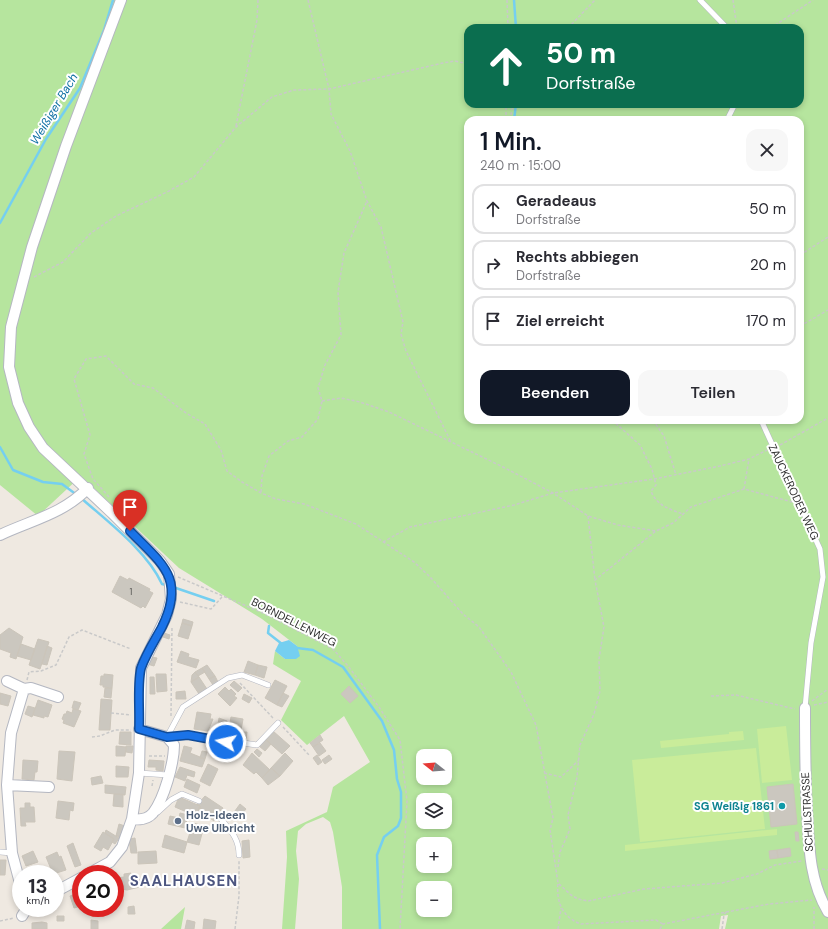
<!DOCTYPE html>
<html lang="de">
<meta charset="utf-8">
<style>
body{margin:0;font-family:"DM Sans",sans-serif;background:#f7f7f7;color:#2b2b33;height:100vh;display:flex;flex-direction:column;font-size:15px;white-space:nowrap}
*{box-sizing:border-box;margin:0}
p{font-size:13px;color:#7c7c81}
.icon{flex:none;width:22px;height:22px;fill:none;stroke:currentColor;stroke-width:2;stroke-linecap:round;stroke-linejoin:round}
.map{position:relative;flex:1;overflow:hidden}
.panel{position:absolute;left:464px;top:116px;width:340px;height:308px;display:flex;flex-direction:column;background:#fff;border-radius:12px;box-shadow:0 2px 6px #0003}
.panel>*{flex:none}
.guide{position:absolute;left:464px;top:24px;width:340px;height:84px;border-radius:12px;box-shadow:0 2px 6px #0003;background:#0b6e4f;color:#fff;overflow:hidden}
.needle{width:26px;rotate:287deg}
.tools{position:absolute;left:416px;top:749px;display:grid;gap:8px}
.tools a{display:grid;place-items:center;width:36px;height:36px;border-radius:8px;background:#fff;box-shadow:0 2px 6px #0003;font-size:20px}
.speed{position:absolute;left:12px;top:865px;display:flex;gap:8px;font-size:20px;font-weight:700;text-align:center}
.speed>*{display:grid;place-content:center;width:52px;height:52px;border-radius:50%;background:#fff;box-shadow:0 2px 6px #0003;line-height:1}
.speed small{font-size:10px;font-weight:400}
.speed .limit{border:6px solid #d22;background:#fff;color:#111}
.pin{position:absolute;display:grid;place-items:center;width:34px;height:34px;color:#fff;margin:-41px -17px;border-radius:50% 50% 50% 0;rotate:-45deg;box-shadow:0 0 4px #0007}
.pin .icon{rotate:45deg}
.me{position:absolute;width:44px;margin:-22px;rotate:279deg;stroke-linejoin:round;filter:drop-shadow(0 0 3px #0008)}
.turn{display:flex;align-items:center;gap:14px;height:84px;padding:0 16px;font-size:18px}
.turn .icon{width:52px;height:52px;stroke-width:2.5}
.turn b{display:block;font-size:28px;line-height:34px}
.round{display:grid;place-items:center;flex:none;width:42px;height:42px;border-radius:12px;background:#f7f7f7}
.headline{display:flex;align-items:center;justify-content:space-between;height:68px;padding:0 16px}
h1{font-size:24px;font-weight:600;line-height:30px;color:#111827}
.action{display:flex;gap:8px;margin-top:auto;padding:8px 16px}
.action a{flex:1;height:46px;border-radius:12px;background:#111827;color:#fff;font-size:16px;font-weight:600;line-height:46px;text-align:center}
.action a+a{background:#f7f7f7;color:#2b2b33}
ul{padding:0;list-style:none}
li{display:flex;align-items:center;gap:12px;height:50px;margin:0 8px 6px;padding:0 8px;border:2px solid #e1e1e2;border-radius:12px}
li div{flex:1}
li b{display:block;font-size:15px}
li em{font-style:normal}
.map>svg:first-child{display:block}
.green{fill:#b6e59e;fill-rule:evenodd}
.pitch{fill:#c9ec9a}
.water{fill:#75cff0}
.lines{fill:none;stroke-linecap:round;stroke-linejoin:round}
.stream{stroke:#75cff0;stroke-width:2.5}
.building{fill:#cbc7bf;stroke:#cbc5ba}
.lane-casing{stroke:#b4b7c1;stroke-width:6}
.street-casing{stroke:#b4b7c1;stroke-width:12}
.path{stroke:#c9c9c9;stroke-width:1.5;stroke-dasharray:3 2;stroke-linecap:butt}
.lane{stroke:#fff;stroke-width:5}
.street{stroke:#fff;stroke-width:10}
.route-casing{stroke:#114b97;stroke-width:10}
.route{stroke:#1a73e8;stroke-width:7}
.culture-dot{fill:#0f9aa8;stroke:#fff;stroke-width:1.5}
.service-dot{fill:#5c6f8a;stroke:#fff;stroke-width:1.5}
.labels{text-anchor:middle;stroke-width:4;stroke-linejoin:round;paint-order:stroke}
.number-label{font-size:9px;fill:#555452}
.street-label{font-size:11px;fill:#2e2e2e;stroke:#fff}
.culture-label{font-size:11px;font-weight:bold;fill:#0d838f;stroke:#fff;text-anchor:end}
.service-label{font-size:11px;font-weight:bold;fill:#4e5e75;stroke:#fff;text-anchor:start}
.water-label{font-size:12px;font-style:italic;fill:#0d6fa3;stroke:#fff}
.district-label{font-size:15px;font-weight:bold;letter-spacing:1px;fill:#4d5680;stroke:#fff}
</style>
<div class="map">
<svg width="828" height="929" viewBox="0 0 828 929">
<rect width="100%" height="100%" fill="#efe9e1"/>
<path class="green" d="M 0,0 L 828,0 L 828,929 L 725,929 L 728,915 L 721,916 L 719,929 L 342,929 L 342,887 L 333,832 L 330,822 L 323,817 L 306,824 L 298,831 L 296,851 L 299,879 L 295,929 L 282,929 L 287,857 L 286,831 L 327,812 L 333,787 L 370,762 L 344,716 L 307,745 L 281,720 L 301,681 L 273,664 L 275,651 L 285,659 L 297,646 L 262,619 L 179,568 L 81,476 L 38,516 L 0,485 ZM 468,28 L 800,28 L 800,104 L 468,104 ZM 468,120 L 800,120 L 800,420 L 468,420 ZM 423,756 L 445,756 L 445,778 L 423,778 ZM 423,800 L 445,800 L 445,822 L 423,822 ZM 423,844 L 445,844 L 445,866 L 423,866 ZM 423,888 L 445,888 L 445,910 L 423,910 Z
M 185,907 L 181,929 L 161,929 Z"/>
<path class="pitch" d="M 786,726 L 792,780 L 762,783 L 757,729 Z
M 743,731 L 744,740 L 661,748 L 660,741 L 729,734 L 729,732 Z
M 756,748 L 765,829 L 640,842 L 632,760 Z
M 777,829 L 777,835 L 625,851 L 625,845 Z"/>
<path class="water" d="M 289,640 L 297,646 L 300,656 L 296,659 L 285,659 L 275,651 L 279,643 Z"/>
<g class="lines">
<path class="stream" d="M 514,0 L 516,28
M 514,120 L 516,104
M 0,223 L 46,139 L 80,88 L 104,30 L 113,0
M 0,447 L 13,470 L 43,482 L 62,484 L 77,495
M 81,498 C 108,522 147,551 162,584 L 166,585
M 173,587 L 214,601
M 269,626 L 268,633 L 282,644
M 297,648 L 313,650 L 343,667 L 382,721 L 394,750 L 397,779 L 401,792 L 401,818 L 398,826 L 384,837 L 377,855 L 380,929"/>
</g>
<path class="building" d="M 120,576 L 128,580 L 129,578 L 150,589 L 149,591 L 153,593 L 145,608 L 143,606 L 141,608 L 112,592 Z
M 183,619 L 193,622 L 192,626 L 182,623 Z
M 182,623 L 192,626 L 188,639 L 178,636 Z
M 9,628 L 23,637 L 16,659 L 10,657 L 11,653 L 0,649 L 0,635 Z
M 164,633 L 170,635 L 169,639 L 163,637 Z
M 38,639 L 49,642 L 40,669 L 29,665 Z
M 21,644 L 35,649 L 31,660 L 17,656 Z
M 47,646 L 52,648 L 47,665 L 42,664 Z
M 181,651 L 189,654 L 188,657 L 199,660 L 196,668 L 177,662 Z
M 151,657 L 157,658 L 154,666 L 147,664 Z
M 248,661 L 258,665 L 255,675 L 244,672 Z
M 207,665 L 215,676 L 209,679 L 202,668 Z
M 258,665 L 267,667 L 264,678 L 255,675 Z
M 202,668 L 205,672 L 198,676 L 195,672 Z
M 195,672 L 199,677 L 191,682 L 192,675 Z
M 104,674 L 113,675 L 112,688 L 103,687 L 103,685 L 100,685 L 101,676 L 104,676 Z
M 156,674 L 166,674 L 167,691 L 157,692 Z
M 215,676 L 218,682 L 213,685 L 209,679 Z
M 150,677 L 154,677 L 155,694 L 150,694 Z
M 199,677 L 207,689 L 199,694 L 191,682 Z
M 275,680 L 287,686 L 277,705 L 265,698 Z
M 234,681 L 242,688 L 238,692 L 230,685 Z
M 349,686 L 358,696 L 350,703 L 341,694 Z
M 225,687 L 229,691 L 231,689 L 236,694 L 234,696 L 237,698 L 230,706 L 218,694 Z
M 105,688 L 112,688 L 111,698 L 104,697 Z
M 185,691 L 186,699 L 176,699 L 176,692 Z
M 0,693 L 11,696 L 8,706 L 0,704 Z
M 283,693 L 289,696 L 282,707 L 277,705 Z
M 244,694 L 252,698 L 249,703 L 242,699 Z
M 101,699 L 112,700 L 110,730 L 99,730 Z
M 38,700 L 52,705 L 48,717 L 44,716 L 44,718 L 33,715 Z
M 74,701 L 81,703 L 78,710 L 72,708 Z
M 28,706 L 35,708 L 32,717 L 25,714 Z
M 73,709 L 81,711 L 74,727 L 63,723 L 64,720 L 62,719 L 64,714 L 66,714 L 67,711 L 72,713 Z
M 197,712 L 211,714 L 210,719 L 213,719 L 208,731 L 194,729 Z
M 231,717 L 243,719 L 240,736 L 228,734 Z
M 219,718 L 227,721 L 224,733 L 217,731 Z
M 215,730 L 221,732 L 221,736 L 214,736 Z
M 273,731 L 290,746 L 282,754 L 265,739 Z
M 120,732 L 131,732 L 131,745 L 119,744 Z
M 242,732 L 247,732 L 246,740 L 241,740 Z
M 320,735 L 323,740 L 313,747 L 310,743 Z
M 265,739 L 271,744 L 265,751 L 259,746 Z
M 320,743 L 326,751 L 319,756 L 313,747 Z
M 116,746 L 126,747 L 125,756 L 116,756 Z
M 126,746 L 133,746 L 132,753 L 126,752 Z
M 184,746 L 192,748 L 190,753 L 205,759 L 202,767 L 180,761 Z
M 257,749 L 262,753 L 259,757 L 254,752 Z
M 59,751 L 75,752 L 72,781 L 57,779 Z
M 202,751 L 207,752 L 205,759 L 200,758 Z
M 252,753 L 270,770 L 262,778 L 256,772 L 254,774 L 243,765 Z
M 285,753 L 293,761 L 280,776 L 271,768 Z
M 317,755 L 322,762 L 318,765 L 313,758 Z
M 329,755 L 332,759 L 325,764 L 322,760 Z
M 23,760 L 38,761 L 37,772 L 35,772 L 34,780 L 22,779 Z
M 149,760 L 164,761 L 163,771 L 156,770 L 156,767 L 148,767 Z
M 208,764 L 218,769 L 210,786 L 200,781 Z
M 116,766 L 129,767 L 128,777 L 116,777 Z
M 180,767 L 195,772 L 194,777 L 187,775 L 185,781 L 175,777 Z
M 271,768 L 280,776 L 268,785 L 262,778 Z
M 101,776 L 103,783 L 92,785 L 91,778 Z
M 187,779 L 200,785 L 197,793 L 184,787 Z
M 793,784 L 797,824 L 771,827 L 767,787 Z
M 105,785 L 126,787 L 125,795 L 105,793 Z
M 114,794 L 123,794 L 123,807 L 113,806 Z
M 205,796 L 223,808 L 214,821 L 202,812 L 200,806 L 197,805 Z
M 179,797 L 200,806 L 196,816 L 175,807 Z
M 58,801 L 74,803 L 73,811 L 70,810 L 69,820 L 56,818 Z
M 25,803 L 30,803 L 30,807 L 34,807 L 35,822 L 25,822 L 26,826 L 21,826 L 20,808 L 25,808 Z
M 240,804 L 246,809 L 238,819 L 232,815 Z
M 200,806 L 202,812 L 203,819 L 196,816 Z
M 180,813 L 188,815 L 185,828 L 168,824 L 170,816 L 179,818 Z
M 193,823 L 204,826 L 199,845 L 187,842 Z
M 119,824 L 125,826 L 122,837 L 116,836 Z
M 106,830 L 119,838 L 115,844 L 112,842 L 114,839 L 105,833 Z
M 103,832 L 114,839 L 108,850 L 103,847 L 101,851 L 94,847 Z
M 795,832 L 798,832 L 799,841 L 796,841 Z
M 165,835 L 187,842 L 184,853 L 162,847 Z
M 135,838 L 137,853 L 131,853 L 129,839 Z
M 249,840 L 250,857 L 243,858 L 242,841 Z
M 73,843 L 81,865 L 75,867 L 67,846 Z
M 790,848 L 791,856 L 778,858 L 777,850 Z
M 777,850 L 778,858 L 770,859 L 769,851 Z
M 33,851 L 38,862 L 26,866 L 22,856 Z
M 156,851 L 157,863 L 138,864 L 138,852 Z
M 57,852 L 59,857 L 61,856 L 66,870 L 53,874 L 46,857 Z
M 0,860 L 6,860 L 5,875 L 0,875 Z
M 131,873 L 131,876 L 139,876 L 140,887 L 127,890 L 116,888 L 116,878 L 124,877 L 124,874 Z
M 59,876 L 61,882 L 55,885 L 55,878 Z
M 81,892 L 81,906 L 74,908 L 70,896 Z
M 134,906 L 135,914 L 128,914 L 128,907 Z
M 57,916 L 64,916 L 64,921 L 57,921 Z
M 204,919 L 216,921 L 215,929 L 203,929 Z
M 91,920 L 98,921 L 98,929 L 91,929 Z
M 187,920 L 195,922 L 194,929 L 185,929 Z
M 42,922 L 47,923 L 47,929 L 32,929 L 32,923 Z"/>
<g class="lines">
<defs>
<path id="lane" d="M 700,0 L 727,28
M 727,120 L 735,104
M 761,420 L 820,549 L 823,577 L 811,643 L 805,708
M 268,685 L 242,675 L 228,678 L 183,707 L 167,737 L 188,735 L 257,745 L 278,723
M 139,773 L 168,775
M 158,812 L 171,800 L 182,794 L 199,801
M 220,818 C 230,830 239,838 239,855
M 0,852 L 12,853"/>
<path id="street" d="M 0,535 C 32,520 63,514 88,488
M 7,681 L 24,689 L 31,688 L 58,697
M 805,708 C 805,741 805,775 807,809 C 809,845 809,880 828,912
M 7,785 L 49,787
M 132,819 C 139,820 148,819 153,813 C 164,799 174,763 174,745 L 167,737 L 139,729
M 88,874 L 110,862 L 122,847 L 132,819 L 139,773 L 141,668 L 167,615 L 171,599 L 169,574 L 160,561 L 112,513 L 43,448 L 29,427 L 18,403 L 9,367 L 11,327 L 32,247 L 66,146 L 121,0
M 21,887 L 12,853 L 7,785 L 11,733 L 24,689
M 55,892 L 81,878
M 22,916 L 27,908"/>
</defs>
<use href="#lane" class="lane-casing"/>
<use href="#street" class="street-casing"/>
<path class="path" d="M 308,0 L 329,89 L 331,114 L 350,151 L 367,201 L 381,227 L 403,322 L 401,334 L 406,351 L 451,442
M 507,0 L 508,28
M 733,0 L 737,28
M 568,28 L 595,0
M 771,28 L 813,0
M 506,120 L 506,104
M 510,120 L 513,104
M 236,126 L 257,20 L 258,0
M 800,255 L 828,237
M 34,277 L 63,262 L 91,233 L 116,216 L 167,192 L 194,177 L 236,127 L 272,97 L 294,90 L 329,89 L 443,63 L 455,61 L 468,64
M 800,326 L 828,310
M 322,401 L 341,398 L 360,402 L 389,412 L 503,467 L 553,493 L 588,516 L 618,525 L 656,531 L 673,523 L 691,507 L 744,489 L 792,502
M 612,420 L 640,445 L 652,469 L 656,485 L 651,491 C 656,505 669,509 683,514
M 653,420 L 664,436 L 676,475
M 780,445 L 828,418
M 744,489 L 749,459
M 261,492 L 262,476 L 269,456 L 288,441 L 302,437 L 318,419 L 322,401 L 318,388 L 325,365 L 341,335 L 338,292 L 344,253 L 367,201
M 109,497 L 93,479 L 84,454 L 90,435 L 74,379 L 86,359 L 106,356 L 134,384 L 153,388 L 186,413 L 205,424 L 221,450 L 227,471 L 242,482 L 261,493 L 276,499 L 304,504 L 356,524 L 414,562 L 429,576 L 463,614 L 479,627 L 511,672 L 536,725 L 553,818 L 550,830 L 558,883 L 571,895 L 578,899 L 588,901 L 644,889 L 722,883 L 757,874 L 775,865 L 802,861
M 588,516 L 595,580
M 383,542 L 410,527 L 514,505 L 553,493 L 654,479 L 720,466 L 749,459 L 767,450
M 178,577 L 263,613 L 333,649 L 348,666 L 379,707 L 400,740 L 407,801 L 400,929
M 180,602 L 211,609 L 222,597
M 27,680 L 29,672 L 41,671 L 56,665 L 69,637 L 82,630 L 131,649
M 240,683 L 273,718
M 711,696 L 736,695 L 795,709
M 812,701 L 828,689
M 814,705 L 828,702
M 111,713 L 131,715
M 171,716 L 172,626
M 283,727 L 309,755
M 92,737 L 100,736 L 115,730 L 131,730
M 149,756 L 165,756
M 544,773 L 561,777 L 579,760
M 152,786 L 153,780
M 558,867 L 560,852 L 570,829 L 568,815 L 577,777 L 580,745 L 594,714 L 600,691 L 599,659 L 604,627 L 595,580 L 656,531
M 822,869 L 828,870
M 558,884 C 556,902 563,918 581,924 L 656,920 L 663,924
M 0,921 L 14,918
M 235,929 L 239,896 L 239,861
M 558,929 L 561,908
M 660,929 L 663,924 L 769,904 L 812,900
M 722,929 L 724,915 L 727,911
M 814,929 L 814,907"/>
<use href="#lane" class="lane"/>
<use href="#street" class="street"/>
</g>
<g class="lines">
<defs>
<path id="route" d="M 130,531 C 162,564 186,578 162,627 C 155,640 146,654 141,668 C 137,685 140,711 139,729 L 167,737 L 188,735 L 226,742"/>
</defs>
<use href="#route" class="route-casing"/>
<use href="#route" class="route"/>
</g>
<circle class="culture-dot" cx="782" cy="806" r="4"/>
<circle class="service-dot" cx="178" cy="821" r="4"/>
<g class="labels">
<g class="number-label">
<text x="131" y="595">1</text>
</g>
<g class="street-label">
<text transform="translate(794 492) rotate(65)" y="4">ZAUCKERODER WEG</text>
<text transform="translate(294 622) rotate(27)" y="4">BORNDELLENWEG</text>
<text transform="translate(807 812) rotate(-93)" y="4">SCHULSTRASSE</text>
</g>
<g class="culture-label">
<text x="774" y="810">SG Weißig 1861</text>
</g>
<g class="service-label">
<text x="186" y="819">Holz-Ideen<tspan x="186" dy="13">Uwe Ulbricht</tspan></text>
</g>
<g class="water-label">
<text transform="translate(54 109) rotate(-59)" y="4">Weißiger Bach</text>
</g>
<g class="district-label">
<text x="184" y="886">SAALHAUSEN</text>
</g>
</g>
</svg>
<div class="tools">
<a><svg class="needle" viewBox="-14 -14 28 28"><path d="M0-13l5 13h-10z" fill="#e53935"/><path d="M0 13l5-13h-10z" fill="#7c7c81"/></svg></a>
<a><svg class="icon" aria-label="layers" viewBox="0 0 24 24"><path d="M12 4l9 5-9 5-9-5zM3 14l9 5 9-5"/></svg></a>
<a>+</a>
<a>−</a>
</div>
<div class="speed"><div>13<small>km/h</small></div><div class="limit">20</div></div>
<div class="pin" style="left:130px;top:531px;background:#d93025"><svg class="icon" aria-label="arrive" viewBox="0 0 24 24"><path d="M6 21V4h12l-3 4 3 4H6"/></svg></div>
<svg class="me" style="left:226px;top:742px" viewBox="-20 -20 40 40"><circle r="17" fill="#1a73e8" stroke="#fff" stroke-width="3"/><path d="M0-11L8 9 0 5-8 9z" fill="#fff"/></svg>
<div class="guide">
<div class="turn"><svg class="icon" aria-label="ahead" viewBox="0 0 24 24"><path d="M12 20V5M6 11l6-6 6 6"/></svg><div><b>50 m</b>Dorfstraße</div></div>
</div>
<section class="panel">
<div class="headline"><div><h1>1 Min.</h1><p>240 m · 15:00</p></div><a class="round"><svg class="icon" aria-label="close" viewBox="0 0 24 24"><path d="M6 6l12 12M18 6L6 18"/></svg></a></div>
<ul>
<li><svg class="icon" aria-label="ahead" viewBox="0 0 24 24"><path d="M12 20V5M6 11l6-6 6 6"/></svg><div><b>Geradeaus</b><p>Dorfstraße</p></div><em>50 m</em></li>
<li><svg class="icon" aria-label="right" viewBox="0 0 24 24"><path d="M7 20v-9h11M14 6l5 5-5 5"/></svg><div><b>Rechts abbiegen</b><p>Dorfstraße</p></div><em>20 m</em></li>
<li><svg class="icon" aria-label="arrive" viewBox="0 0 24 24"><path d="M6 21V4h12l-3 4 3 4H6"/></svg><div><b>Ziel erreicht</b></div><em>170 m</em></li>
</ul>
<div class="action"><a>Beenden</a><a>Teilen</a></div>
</section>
</div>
